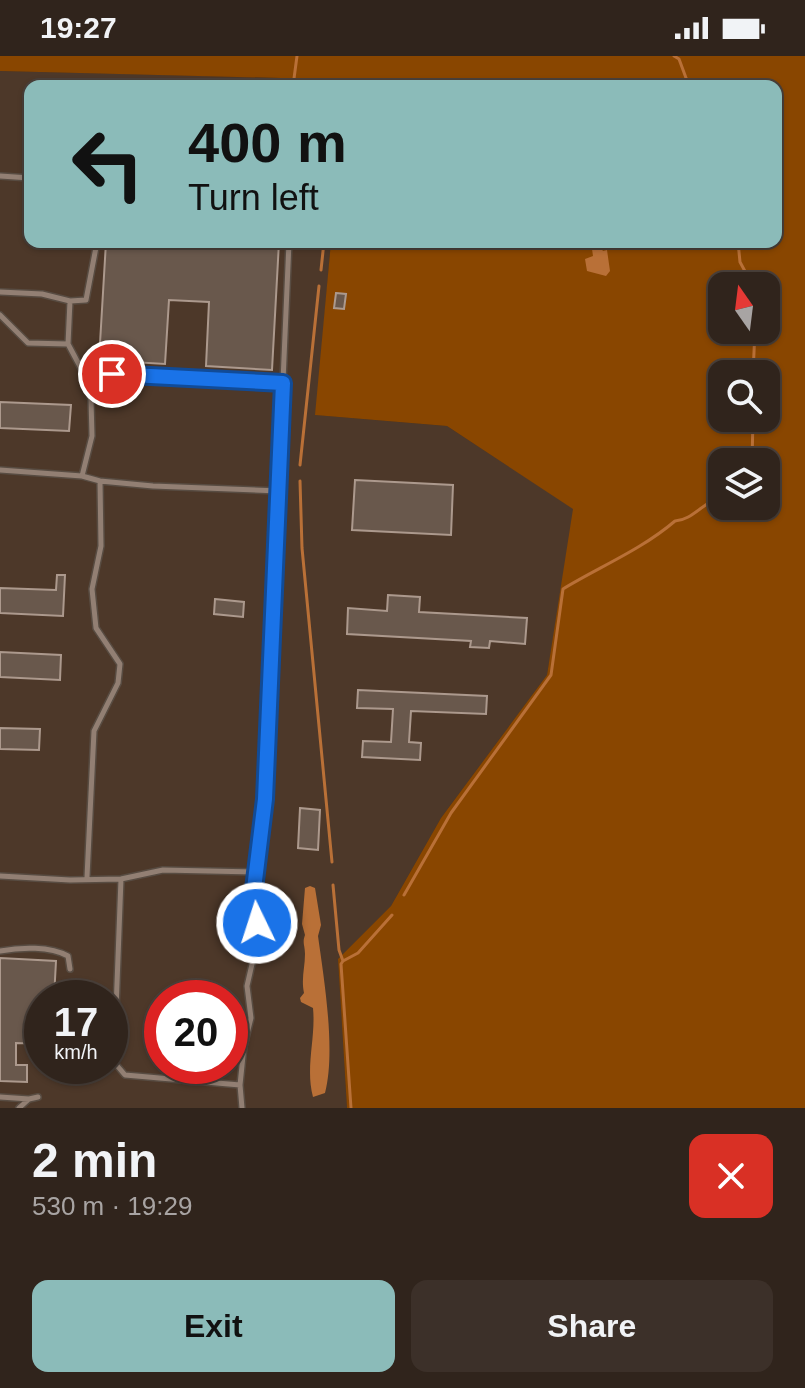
<!DOCTYPE html>
<meta charset="utf-8">
<style>
body{margin:0;font-family:Helvetica,sans-serif;background:#3c3029;color:#f1f3f6;height:100vh;display:flex;flex-direction:column;font-size:30px;white-space:nowrap}
*{box-sizing:border-box;margin:0}
p{font-size:26px;color:#a8a4a3}
.icon{flex:none;width:44px;height:44px;fill:none;stroke:currentColor;stroke-width:2;stroke-linecap:round;stroke-linejoin:round}
.map{position:relative;height:1052px;overflow:hidden}
.sheet{display:flex;flex-direction:column;background:#30241c;flex:1}
.sheet>*{flex:none}
.hud{position:absolute;left:24px;top:24px;width:758px;height:168px;border-radius:16px;box-shadow:0 2px 6px #0004,0 0 0 2px #4b413b;background:#8bbbb9;color:#111;overflow:hidden}
.needle{width:52px;rotate:346deg}
.fabs{position:absolute;left:708px;top:216px;display:grid;gap:16px}
.fabs a{display:grid;place-items:center;width:72px;height:72px;border-radius:16px;background:#30241c;box-shadow:0 2px 6px #0004,0 0 0 2px #4b413b;font-size:40px}
.speed{position:absolute;left:24px;top:924px;display:flex;gap:16px;font-size:40px;font-weight:700;text-align:center}
.speed>*{display:grid;place-content:center;width:104px;height:104px;border-radius:50%;background:#30241c;box-shadow:0 2px 6px #0004,0 0 0 2px #4b413b;line-height:1}
.speed small{font-size:20px;font-weight:400}
.speed .limit{border:12px solid #d22;background:#fff;color:#111}
.pin{position:absolute;display:grid;place-items:center;width:68px;height:68px;color:#fff;margin:-34px;border:4px solid #fff;border-radius:50%;box-shadow:0 2px 8px #0007}
.me{position:absolute;width:88px;margin:-44px;rotate:356deg;stroke-linejoin:round;filter:drop-shadow(0 0 6px #0008)}
.turn{display:flex;align-items:center;gap:28px;height:168px;padding:0 32px;font-size:36px}
.turn .icon{width:104px;height:104px;stroke-width:2.5}
.turn b{display:block;font-size:56px;line-height:68px}
.round{display:grid;place-items:center;flex:none;width:84px;height:84px;border-radius:16px;background:#3c3029}
.headline{display:flex;align-items:center;justify-content:space-between;height:136px;padding:0 32px}
h1{font-size:48px;font-weight:600;line-height:60px}
.cta{display:flex;gap:16px;margin-top:auto;padding:16px 32px}
.cta a{flex:1;height:92px;border-radius:16px;background:#8bbbb9;color:#111;font-size:32px;font-weight:600;line-height:92px;text-align:center}
.cta a+a{background:#3c3029;color:#f1f3f6}
.status{display:flex;justify-content:space-between;align-items:center;height:56px;padding:0 40px;background:#30241c;direction:ltr}
.status svg{height:22px;fill:currentColor}
.map>svg:first-child{display:block}
.built{fill:#4d3829;fill-rule:evenodd}
.green{fill:#894600;fill-rule:evenodd}
.water{fill:#b97037}
.lines{fill:none;stroke-linecap:round;stroke-linejoin:round}
.stream{stroke:#b97037;stroke-width:3}
.building{fill:#69584c;stroke:#ac998d;stroke-width:2}
.service-casing{stroke:#584c42;stroke-width:8}
.service{stroke:#927f73;stroke-width:5}
.route-casing{stroke:#114b97;stroke-width:20}
.route{stroke:#1a73e8;stroke-width:14}
</style>
<div class="status"><b>19:27</b><svg viewBox="0 0 49 12"><path d="M0 12V9h3v3zM5 12V6h3v6zM10 12V3h3v9zM15 12V0h3v12zM26 1h20v11H26zM47 4h2v5h-2z"/></svg></div>
<div class="map">
<svg width="805" height="1052" viewBox="0 0 805 1052">
<rect width="100%" height="100%" fill="#403025"/>
<path class="built" d="M 0,15 L 282,22 L 288,30 L 30,30 L 30,186 L 331,186 L 316,359 L 447,370 L 574,453 L 547,619 L 441,762 L 391,850 L 338,903 L 347,1052 L 0,1052 ZM 42,942 L 110,942 L 110,1010 L 42,1010 ZM 162,942 L 230,942 L 230,1010 L 162,1010 Z"/>
<path class="green" d="M 0,0 L 805,0 L 805,1052 L 347,1052 L 338,903 L 391,850 L 441,762 L 547,619 L 573,453 L 447,370 L 315,359 L 331,186 L 776,186 L 776,30 L 288,30 L 281,22 L 0,15 ZM 722,230 L 766,230 L 766,274 L 722,274 ZM 722,318 L 766,318 L 766,362 L 722,362 ZM 722,406 L 766,406 L 766,450 L 722,450 Z"/>
<path class="water" d="M 591,186 L 597,186 L 603,195 L 607,194 L 610,215 L 606,220 L 587,215 L 585,203 L 593,200 Z
M 310,830 L 315,832 L 321,869 L 318,880 C 324,923 336,995 325,1037 L 313,1041 C 305,1011 316,982 313,952 L 301,946 L 300,942 L 304,937 C 301,922 305,912 305,898 C 305,889 302,887 305,879 L 302,868 L 305,832 Z"/>
<g class="lines">
<path class="stream" d="M 674,0 L 679,3 L 689,30
M 293,30 L 297,0
M 738,186 L 740,206 L 753,230
M 321,214 L 324,186
M 753,318 L 755,274
M 752,406 L 753,362
M 300,409 L 319,230
M 300,425 L 302,492 L 332,806
M 333,829 L 339,894 L 343,905 L 341,908 L 351,1052
M 404,839 L 451,757 L 551,619 L 563,533 C 599,511 641,494 675,465 C 693,464 704,445 722,441
M 343,905 L 358,897 L 392,859"/>
</g>
<path class="building" d="M 106,186 L 279,186 L 272,314 L 206,310 L 209,246 L 169,244 L 165,308 L 99,304 Z
M 336,237 L 346,238 L 344,253 L 334,252 Z
M 0,346 L 71,349 L 69,375 L 0,372 Z
M 355,424 L 453,429 L 451,479 L 352,474 Z
M 57,519 L 65,519 L 63,560 L 0,557 L 0,532 L 56,534 Z
M 388,539 L 420,541 L 419,556 L 527,562 L 525,588 L 490,585 L 489,592 L 470,591 L 471,585 L 347,578 L 348,552 L 387,555 Z
M 215,543 L 244,546 L 243,561 L 214,558 Z
M 0,596 L 61,599 L 60,624 L 0,621 Z
M 358,634 L 487,640 L 486,658 L 411,655 L 409,686 L 421,687 L 420,704 L 362,701 L 363,685 L 391,686 L 393,653 L 357,652 Z
M 0,672 L 40,673 L 39,694 L 0,693 Z
M 300,752 L 320,754 L 318,794 L 298,792 Z
M 0,902 L 56,905 L 54,942 L 42,942 L 42,988 L 16,987 L 16,1009 L 27,1009 L 27,1026 L 0,1025 Z"/>
<g class="lines">
<defs>
<path id="service" d="M 0,120 L 30,122
M 0,236 L 42,238 L 70,245
M 0,259 L 28,287 L 68,288
M 83,316 L 283,327
M 0,414 L 82,420 L 100,425 L 153,430 L 279,435
M 82,420 L 92,380 L 91,344 L 83,316 L 68,288 L 70,245 L 86,244 L 97,186
M 0,820 L 70,824 L 121,823 L 163,814 L 255,816
M 87,821 L 94,675 L 118,627 L 120,608 L 96,572 L 92,533 L 101,490 L 100,425
M 121,823 L 114,1006 L 125,1019 L 240,1029
M 0,895 C 21,891 50,890 68,900 L 70,913
M 0,1041 L 29,1043
M 19,1052 L 29,1043 L 38,1041
M 242,1052 L 240,1029 L 244,990 L 251,962 L 247,930 L 255,895 L 257,867 L 253,841 L 255,816 L 265,743 L 289,186"/>
</defs>
<use href="#service" class="service-casing"/>
<use href="#service" class="service"/>
</g>
<g class="lines">
<defs>
<path id="route" d="M 112,318 L 283,327 L 265,743 L 253,841 L 257,867"/>
</defs>
<use href="#route" class="route-casing"/>
<use href="#route" class="route"/>
</g>
</svg>
<div class="fabs">
<a><svg class="needle" viewBox="-14 -14 28 28"><path d="M0-13l5 13h-10z" fill="#e53935"/><path d="M0 13l5-13h-10z" fill="#a8a4a3"/></svg></a>
<a><svg class="icon" aria-label="search" viewBox="0 0 24 24"><circle cx="10" cy="10" r="6"/><path d="M15 15l6 6"/></svg></a>
<a><svg class="icon" aria-label="layers" viewBox="0 0 24 24"><path d="M12 4l9 5-9 5-9-5zM3 14l9 5 9-5"/></svg></a>
</div>
<div class="speed"><div>17<small>km/h</small></div><div class="limit">20</div></div>
<div class="pin" style="left:112px;top:318px;background:#d93025"><svg class="icon" aria-label="arrive" viewBox="0 0 24 24"><path d="M6 21V4h12l-3 4 3 4H6"/></svg></div>
<svg class="me" style="left:257px;top:867px" viewBox="-20 -20 40 40"><circle r="17" fill="#1a73e8" stroke="#fff" stroke-width="3"/><path d="M0-11L8 9 0 5-8 9z" fill="#fff"/></svg>
<div class="hud">
<div class="turn"><svg class="icon" aria-label="left" viewBox="0 0 24 24"><path d="M17 20v-9H6M10 6l-5 5 5 5"/></svg><div><b>400 m</b>Turn left</div></div>
</div>
</div>
<section class="sheet">
<div class="headline"><div><h1>2 min</h1><p>530 m · 19:29</p></div><a class="round" style="background:#d93025;color:#fff"><svg class="icon" aria-label="close" viewBox="0 0 24 24"><path d="M6 6l12 12M18 6L6 18"/></svg></a></div>
<div class="cta"><a>Exit</a><a>Share</a></div>
</section>
